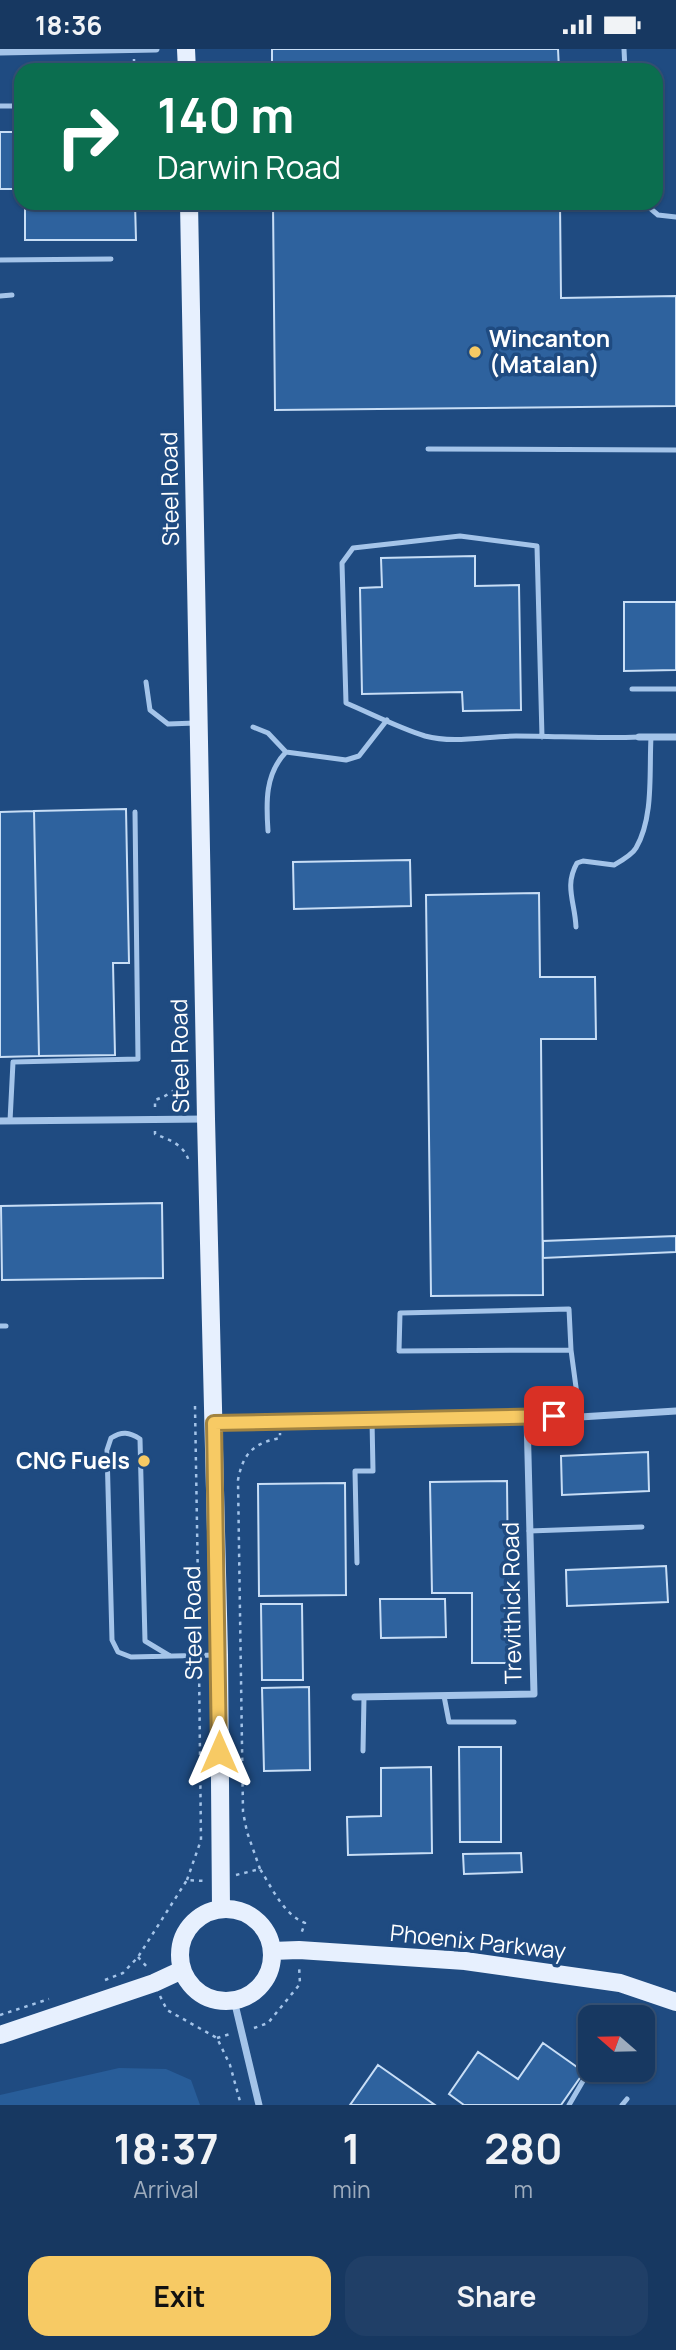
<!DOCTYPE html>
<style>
body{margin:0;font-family:Manrope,sans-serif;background:#203f67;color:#f1f3f6;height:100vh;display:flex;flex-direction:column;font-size:26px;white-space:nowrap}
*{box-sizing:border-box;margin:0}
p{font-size:23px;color:#9eacbd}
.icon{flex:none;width:38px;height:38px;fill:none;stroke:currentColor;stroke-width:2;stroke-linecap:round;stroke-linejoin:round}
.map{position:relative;height:2056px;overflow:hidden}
.drawer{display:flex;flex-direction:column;background:#173861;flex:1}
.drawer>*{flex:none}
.top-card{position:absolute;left:14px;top:14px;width:649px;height:147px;border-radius:21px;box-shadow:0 2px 5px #0004,0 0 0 2px #365276;background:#0b6e4f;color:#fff;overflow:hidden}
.needle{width:46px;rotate:290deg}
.tools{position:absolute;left:578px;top:1956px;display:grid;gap:14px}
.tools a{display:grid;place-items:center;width:77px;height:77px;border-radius:14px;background:#173861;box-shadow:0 2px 5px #0004,0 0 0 2px #365276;font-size:35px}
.pin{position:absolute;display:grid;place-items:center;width:60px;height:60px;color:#fff;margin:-30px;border-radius:14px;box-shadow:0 4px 10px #0006}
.me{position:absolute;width:77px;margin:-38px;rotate:0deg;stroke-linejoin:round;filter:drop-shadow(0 0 5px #0008)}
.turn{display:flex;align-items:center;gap:24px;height:147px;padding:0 28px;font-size:32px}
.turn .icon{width:91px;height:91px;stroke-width:2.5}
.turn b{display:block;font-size:49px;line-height:60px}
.eta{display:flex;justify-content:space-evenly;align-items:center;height:119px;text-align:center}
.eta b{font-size:42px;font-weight:700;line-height:49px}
.action{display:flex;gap:14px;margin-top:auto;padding:14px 28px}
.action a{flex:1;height:80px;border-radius:21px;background:#f7ca64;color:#111;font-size:28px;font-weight:700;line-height:80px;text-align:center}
.action a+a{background:#203f67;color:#f1f3f6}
.status{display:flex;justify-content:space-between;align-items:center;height:49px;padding:0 35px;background:#173861;direction:ltr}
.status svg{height:19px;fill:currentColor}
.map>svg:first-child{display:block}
.green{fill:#285d99}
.building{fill:#2e629e;stroke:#c8def6;stroke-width:2}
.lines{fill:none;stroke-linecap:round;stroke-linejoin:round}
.path{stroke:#a4c4e9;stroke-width:2.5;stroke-dasharray:3.5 5;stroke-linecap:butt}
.lane{stroke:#a4c4e9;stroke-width:5}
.street{stroke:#a4c4e9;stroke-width:7}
.primary{stroke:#e7f0fe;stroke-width:18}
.route-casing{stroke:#a18341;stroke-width:18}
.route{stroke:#f7ca64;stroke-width:12}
.poi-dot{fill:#f7ca64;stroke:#1f4b81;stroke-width:2.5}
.labels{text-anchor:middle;stroke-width:7;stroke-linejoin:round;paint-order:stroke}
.poi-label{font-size:23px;font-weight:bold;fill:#fff;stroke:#1f4b81;text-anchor:start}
.street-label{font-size:23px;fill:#fff;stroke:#1f4b81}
</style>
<div class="status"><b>18:36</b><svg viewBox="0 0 49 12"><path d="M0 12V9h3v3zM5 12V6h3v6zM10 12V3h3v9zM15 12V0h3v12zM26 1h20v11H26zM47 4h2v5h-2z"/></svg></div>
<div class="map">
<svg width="676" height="2056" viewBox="0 0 676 2056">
<rect width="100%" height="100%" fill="#1f4b81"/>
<path class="green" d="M 119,2019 L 166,2020 L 191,2031 L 200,2056 L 0,2056 L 0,2046 Z"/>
<path class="building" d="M 272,0 L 558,0 L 559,21 L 272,21 Z
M 0,83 L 21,83 L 21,140 L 0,140 Z
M 25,154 L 135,154 L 136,191 L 25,191 Z
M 273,154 L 560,154 L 561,249 L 676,247 L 676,357 L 275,361 Z
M 475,507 L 475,537 L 519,536 L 521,661 L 463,662 L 462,643 L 362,645 L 360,539 L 382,538 L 381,509 Z
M 624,553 L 676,553 L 676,621 L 624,622 Z
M 126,760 L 129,914 L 113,914 L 115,1006 L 39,1007 L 34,762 Z
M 34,762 L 39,1007 L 0,1008 L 0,763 Z
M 410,811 L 411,857 L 294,860 L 293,813 Z
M 539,844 L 540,928 L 595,928 L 596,990 L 541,990 L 543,1246 L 431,1247 L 426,846 Z
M 162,1154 L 163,1229 L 2,1231 L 1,1157 Z
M 676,1187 L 676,1203 L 543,1209 L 543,1192 Z
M 648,1403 L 649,1442 L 562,1446 L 561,1407 Z
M 507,1432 L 509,1614 L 472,1614 L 472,1544 L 432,1544 L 430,1433 Z
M 345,1434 L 346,1546 L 259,1547 L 258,1435 Z
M 666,1517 L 668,1553 L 567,1557 L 566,1521 Z
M 380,1550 L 445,1550 L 446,1588 L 381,1589 Z
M 261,1555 L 302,1555 L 303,1631 L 262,1631 Z
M 309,1638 L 310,1721 L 264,1722 L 262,1639 Z
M 459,1698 L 501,1698 L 501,1793 L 460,1793 Z
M 431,1718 L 432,1804 L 348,1806 L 347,1768 L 381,1767 L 381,1719 Z
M 521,1804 L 522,1823 L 464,1825 L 463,1805 Z
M 543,1994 L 584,2023 L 561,2056 L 464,2056 L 449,2045 L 478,2003 L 518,2030 Z
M 378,2016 L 435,2056 L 350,2056 Z"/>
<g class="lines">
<path class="path" d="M 134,21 L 134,10
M 155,1058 L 155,1051 C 170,1046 182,1038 187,1022
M 155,1082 L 155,1085 C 170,1091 185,1096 189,1113
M 195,1357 L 199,1595
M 260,1820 L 247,1783 L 243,1763 L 238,1431 C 243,1404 254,1394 280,1389 L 280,1384
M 236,1826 L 260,1820 C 272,1839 284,1866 305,1874 L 301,1885
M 187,1831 L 201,1791 L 199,1616
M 138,1908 L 148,1919
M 105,1931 L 123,1924 L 138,1908 L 187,1831 L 205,1832
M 160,1947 L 167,1961 L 217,1989 L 230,2016 L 241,2056
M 0,1966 L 49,1950
M 254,1979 L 268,1974 L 300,1935 L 299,1916
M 217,1989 L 230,1985"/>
<path class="lane" d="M 624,0 L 625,21
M 0,57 L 21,57
M 644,154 L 658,166 L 676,168
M 0,211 L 111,210
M 0,247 L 12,246
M 428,400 L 676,401
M 146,633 L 150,661 L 168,675 L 196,674
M 632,640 L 676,640
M 253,678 L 268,684 L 286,703 L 346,711 L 359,707 L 387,671
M 542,688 L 537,497 L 460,487 L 353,499 L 342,514 L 346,654 C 372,665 399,679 425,687 C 454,695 487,687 516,687 C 557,687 598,690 639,688
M 268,782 C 266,753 265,725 286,703
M 576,878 C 575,853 564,837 577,814 L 583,812 L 614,816 C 621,812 632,806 636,799 C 654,768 649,723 651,688
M 10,1072 L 13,1013 L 138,1010 L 135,763
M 0,1277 L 6,1277
M 571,1301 L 569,1260 L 400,1264 L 399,1302 L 571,1301 L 580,1368
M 529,1482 L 642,1478
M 357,1514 L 355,1422 L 373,1422 L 372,1371
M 170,1607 L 145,1592 L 140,1390 C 129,1383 122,1382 111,1389 L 107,1401 L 112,1591 L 118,1603 L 131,1608 L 216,1606
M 444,1647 L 449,1673 L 514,1673
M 363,1702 L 364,1648
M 569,2056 L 590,2020
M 622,2056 L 627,2050"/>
<path class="street" d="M 0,3 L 156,0
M 639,688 L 676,688
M 0,1072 L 205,1070
M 215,1374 L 580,1368 L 676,1362
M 355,1648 L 534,1645 L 527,1367
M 234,1951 L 259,2056"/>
<path class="primary" d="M 186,0 L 187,21
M 189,154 L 206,1070 L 219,1606 L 221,1860
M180 1906a46 46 0 1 1 92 0a46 46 0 1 1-92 0Z
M 272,1902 L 299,1901 L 465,1912 L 620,1934 L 676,1953
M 0,1986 L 154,1934 L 182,1921"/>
</g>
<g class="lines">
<defs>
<path id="route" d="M 219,1703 L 214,1374 L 554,1367"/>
</defs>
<use href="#route" class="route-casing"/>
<use href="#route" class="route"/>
</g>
<g class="poi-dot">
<circle cx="475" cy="303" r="7"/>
<circle cx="144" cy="1412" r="7"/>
</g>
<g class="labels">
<g class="poi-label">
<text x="489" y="298">Wincanton<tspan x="489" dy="26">(Matalan)</tspan></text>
<text x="130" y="1420" text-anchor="end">CNG Fuels</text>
</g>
<g class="street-label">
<text transform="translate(170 440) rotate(-91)" y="8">Steel Road</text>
<text transform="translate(180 1007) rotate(-91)" y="8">Steel Road</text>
<text transform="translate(512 1554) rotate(-91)" y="8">Trevithick Road</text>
<text transform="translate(193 1574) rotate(-91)" y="8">Steel Road</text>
<text transform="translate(478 1893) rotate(6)" y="8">Phoenix Parkway</text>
</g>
</g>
</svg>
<div class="tools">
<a><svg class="needle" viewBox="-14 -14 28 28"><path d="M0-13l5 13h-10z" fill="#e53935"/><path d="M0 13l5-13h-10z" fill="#9eacbd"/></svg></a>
</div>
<div class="pin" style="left:554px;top:1367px;background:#d93025"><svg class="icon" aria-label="arrive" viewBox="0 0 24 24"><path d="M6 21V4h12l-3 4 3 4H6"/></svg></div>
<svg class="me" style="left:219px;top:1703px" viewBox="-20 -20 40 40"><path d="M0-17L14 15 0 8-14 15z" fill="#f7ca64" stroke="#fff" stroke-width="4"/></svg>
<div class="top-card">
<div class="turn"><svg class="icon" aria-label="right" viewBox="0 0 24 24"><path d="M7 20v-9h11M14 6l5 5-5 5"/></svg><div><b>140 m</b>Darwin Road</div></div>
</div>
</div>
<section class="drawer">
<div class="eta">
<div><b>18:37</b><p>Arrival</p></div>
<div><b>1</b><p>min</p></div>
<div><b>280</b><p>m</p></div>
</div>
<div class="action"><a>Exit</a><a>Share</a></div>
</section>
